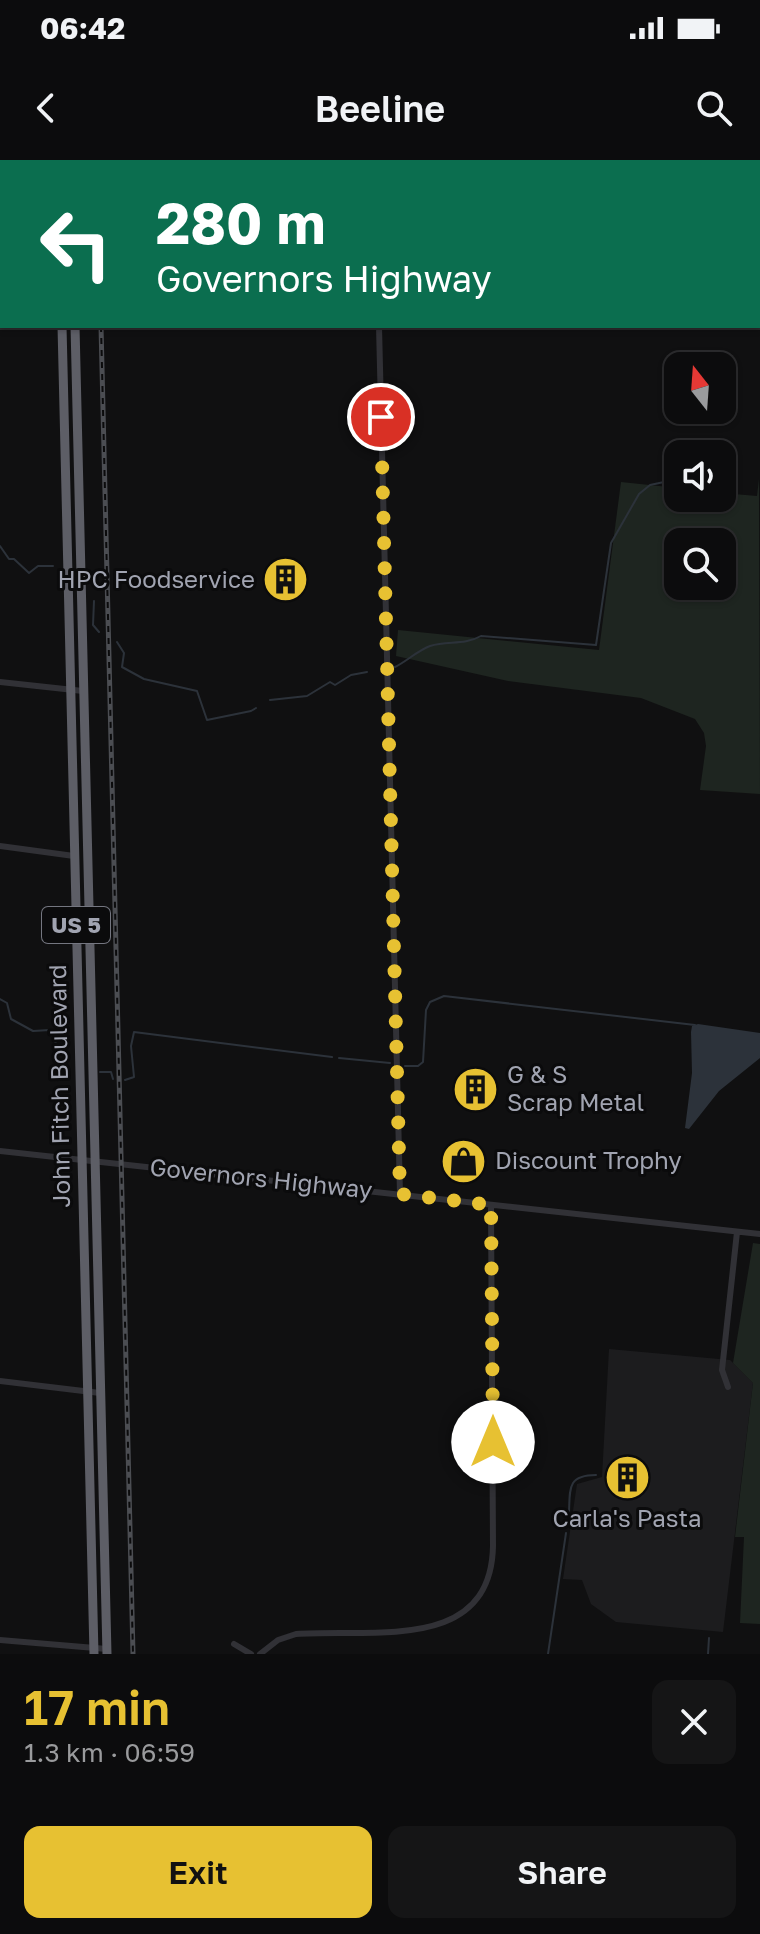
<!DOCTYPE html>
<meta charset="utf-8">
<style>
body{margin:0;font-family:"Golos Text",sans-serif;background:#151516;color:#f1f3f6;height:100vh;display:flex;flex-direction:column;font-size:30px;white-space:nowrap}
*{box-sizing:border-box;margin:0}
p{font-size:26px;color:#9a9b9d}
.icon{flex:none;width:44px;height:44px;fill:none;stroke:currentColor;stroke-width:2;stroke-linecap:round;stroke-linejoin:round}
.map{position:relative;height:1494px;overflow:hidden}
.side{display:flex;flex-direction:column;background:#0c0c0d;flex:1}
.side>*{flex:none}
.top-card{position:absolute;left:0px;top:0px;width:760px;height:168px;box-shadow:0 2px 6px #0004,0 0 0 2px #2c2c2e;background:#0b6e4f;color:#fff;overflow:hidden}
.needle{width:52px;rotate:343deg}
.buttons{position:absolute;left:664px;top:192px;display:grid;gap:16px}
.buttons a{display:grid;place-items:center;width:72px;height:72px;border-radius:16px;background:#0c0c0d;box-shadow:0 2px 6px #0004,0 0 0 2px #2c2c2e;font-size:40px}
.pin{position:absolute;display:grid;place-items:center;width:68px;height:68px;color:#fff;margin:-34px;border:4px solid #fff;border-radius:50%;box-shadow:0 2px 8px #0007}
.me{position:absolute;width:88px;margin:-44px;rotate:0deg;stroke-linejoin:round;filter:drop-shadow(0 0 6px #0008)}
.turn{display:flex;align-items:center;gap:28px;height:168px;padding:0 24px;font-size:36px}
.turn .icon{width:104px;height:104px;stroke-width:2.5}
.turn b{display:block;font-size:56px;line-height:68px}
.round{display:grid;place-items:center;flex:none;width:84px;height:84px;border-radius:16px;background:#151516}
.overview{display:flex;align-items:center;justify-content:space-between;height:136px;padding:0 24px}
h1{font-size:48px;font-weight:600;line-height:60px;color:#e7c132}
.primary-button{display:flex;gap:16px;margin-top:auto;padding:16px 24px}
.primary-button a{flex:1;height:92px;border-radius:16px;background:#e7c132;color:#111;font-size:32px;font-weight:600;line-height:92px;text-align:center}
.primary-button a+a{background:#151516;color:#f1f3f6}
.status{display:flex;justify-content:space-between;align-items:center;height:56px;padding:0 40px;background:#0c0c0d;direction:ltr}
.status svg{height:22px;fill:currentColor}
header{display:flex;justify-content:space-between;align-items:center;height:104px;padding:0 24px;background:#0c0c0d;font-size:36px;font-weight:600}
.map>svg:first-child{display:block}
.built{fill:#1c1c1e}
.green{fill:#1e2520;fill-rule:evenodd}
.water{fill:#2c323a}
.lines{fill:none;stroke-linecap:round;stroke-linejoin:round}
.stream{stroke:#2c323a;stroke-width:2}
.minor{stroke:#313136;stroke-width:6}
.highway{stroke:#5d5e66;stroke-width:9}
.rail-casing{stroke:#4b4d52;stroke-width:5}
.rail{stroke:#0b0b0c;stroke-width:2;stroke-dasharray:6;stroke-linecap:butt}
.route{stroke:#e7c132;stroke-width:14;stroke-dasharray:0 25.2}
.labels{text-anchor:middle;stroke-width:6;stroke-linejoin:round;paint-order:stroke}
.shield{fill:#0b0b0c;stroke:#747680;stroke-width:2}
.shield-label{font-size:22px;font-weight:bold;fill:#a1a4b1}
.poi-label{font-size:24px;fill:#a1a4b1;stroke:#0b0b0c;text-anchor:start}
.street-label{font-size:24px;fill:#a1a4b1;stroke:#0b0b0c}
</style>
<div class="status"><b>06:42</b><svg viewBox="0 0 49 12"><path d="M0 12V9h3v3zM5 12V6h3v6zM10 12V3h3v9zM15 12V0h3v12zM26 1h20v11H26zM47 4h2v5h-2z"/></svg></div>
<header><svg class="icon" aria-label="back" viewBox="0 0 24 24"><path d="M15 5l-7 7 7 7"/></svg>Beeline<svg class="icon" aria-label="search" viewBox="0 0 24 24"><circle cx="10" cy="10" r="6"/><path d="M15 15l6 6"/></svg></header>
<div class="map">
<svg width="760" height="1494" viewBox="0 0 760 1494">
<rect width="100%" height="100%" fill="#101011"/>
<path class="built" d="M 609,1189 L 730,1200 L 753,1223 L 723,1472 L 616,1462 L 591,1444 L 582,1420 L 563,1419 L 577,1324 L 602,1317 Z"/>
<path class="green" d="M 759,319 L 760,634 L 700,630 L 706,586 L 704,573 L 695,559 L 641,538 L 508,521 L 396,496 L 398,470 L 599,490 L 621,322 L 678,328 L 678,338 L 722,338 L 722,333 L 757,336 ZM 678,382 L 722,382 L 722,426 L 678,426 Z
M 753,1083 L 760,1084 L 760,1464 L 740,1463 L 744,1377 L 735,1377 L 753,1223 L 733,1203 Z"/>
<path class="water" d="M 698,864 L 760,873 L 760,898 L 719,931 L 689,969 L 685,968 L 692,913 L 691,872 L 692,866 Z"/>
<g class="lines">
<path class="stream" d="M 619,0 L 620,2
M 320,2 L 322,0
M 758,101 L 760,100
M 0,386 L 9,399 L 14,399 L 29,413 L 38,406 L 53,406
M 94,441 L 93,465 L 99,472
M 117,482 L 124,493 L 122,507 L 144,519 L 197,531 L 207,560 L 251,551 L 256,548
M 395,507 C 407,501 417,491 430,486 C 448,480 463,486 481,476 L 596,485 L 611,383 L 639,334 L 650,325 L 678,319
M 270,540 L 307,536 L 330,522 L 335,525 L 351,515 L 367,512
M 0,839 L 7,843 L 11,859 L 33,871 L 50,870 L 57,886 L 67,892
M 339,898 L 390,903
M 405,906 L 418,906 L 423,902 L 426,850 L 430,842 L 444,836 L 695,865
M 100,912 L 111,912 L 113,919
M 125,920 L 134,917 L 131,886 L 134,872 L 332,897
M 569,1353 C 570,1329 567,1315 596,1315
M 548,1494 L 566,1373
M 708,1494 L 709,1478"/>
<path class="minor" d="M 758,30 L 760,30
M 0,62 L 2,62
M 379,166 L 400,1034
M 0,522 L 83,531
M 0,686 L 74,696
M 0,991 L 760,1074
M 0,1221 L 100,1233
M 728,1227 L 722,1210 L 737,1072
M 0,1480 L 107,1489
M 234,1484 L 251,1494
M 260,1494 L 278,1480 L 296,1474 C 371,1468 491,1494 493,1386 L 491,1045"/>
<path class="highway" d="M 58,0 L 58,2
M 70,0 L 70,2
M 62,166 L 94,1494
M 75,166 L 107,1494"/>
<defs>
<path id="rail" d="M 106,2 L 106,0
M 101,166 L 133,1494"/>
</defs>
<use href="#rail" class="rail-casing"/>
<use href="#rail" class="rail"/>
</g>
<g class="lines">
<path class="route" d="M 381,257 L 400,1034 L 491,1045 L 493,1282"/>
</g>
<defs>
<symbol id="building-disc" viewBox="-11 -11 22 22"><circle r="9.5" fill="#e7c132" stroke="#0b0b0c"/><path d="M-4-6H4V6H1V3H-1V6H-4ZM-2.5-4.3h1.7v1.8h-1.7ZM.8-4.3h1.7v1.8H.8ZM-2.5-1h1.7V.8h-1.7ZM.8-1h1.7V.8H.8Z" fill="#111"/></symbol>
<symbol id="shop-disc" viewBox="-11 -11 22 22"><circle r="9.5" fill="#e7c132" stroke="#0b0b0c"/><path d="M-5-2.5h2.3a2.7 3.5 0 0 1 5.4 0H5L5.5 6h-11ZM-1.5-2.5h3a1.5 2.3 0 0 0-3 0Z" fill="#111"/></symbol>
</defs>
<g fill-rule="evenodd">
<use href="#building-disc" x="260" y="394" width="51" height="51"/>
<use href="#building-disc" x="450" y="904" width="51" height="51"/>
<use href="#shop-disc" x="438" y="976" width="51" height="51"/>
<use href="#building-disc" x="602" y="1292" width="51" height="51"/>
</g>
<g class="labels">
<rect class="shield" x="42" y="747" width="68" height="36" rx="6"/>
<g class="shield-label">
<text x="76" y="773">US 5</text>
</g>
<g class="poi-label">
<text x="255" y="428" text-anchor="end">HPC Foodservice</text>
<text x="507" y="923">G &amp; S<tspan x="507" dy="28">Scrap Metal</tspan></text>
<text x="495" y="1009">Discount Trophy</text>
<text x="627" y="1367" text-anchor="middle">Carla's Pasta</text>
</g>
<g class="street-label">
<text transform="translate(60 926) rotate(-91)" y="8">John Fitch Boulevard</text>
<text transform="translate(261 1019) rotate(6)" y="8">Governors Highway</text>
</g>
</g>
</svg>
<div class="buttons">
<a><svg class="needle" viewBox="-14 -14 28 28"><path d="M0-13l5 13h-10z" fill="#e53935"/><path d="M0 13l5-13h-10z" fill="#9a9b9d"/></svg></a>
<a><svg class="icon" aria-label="sound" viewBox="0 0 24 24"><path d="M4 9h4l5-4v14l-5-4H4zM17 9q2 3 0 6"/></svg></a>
<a><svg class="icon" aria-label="search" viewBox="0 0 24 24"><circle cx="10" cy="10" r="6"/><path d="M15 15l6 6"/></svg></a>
</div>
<div class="pin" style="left:381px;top:257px;background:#d93025"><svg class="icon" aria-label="arrive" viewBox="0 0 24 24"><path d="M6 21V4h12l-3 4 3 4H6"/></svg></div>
<svg class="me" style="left:493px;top:1282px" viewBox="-20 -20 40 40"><circle r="19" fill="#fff"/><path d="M0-13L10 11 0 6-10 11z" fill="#e7c132"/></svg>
<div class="top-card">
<div class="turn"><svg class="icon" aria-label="left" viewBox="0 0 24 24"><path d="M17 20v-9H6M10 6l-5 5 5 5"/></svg><div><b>280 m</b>Governors Highway</div></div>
</div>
</div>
<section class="side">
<div class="overview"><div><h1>17 min</h1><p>1.3 km · 06:59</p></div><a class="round"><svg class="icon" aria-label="close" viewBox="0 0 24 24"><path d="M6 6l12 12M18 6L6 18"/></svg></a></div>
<div class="primary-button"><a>Exit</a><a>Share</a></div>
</section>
